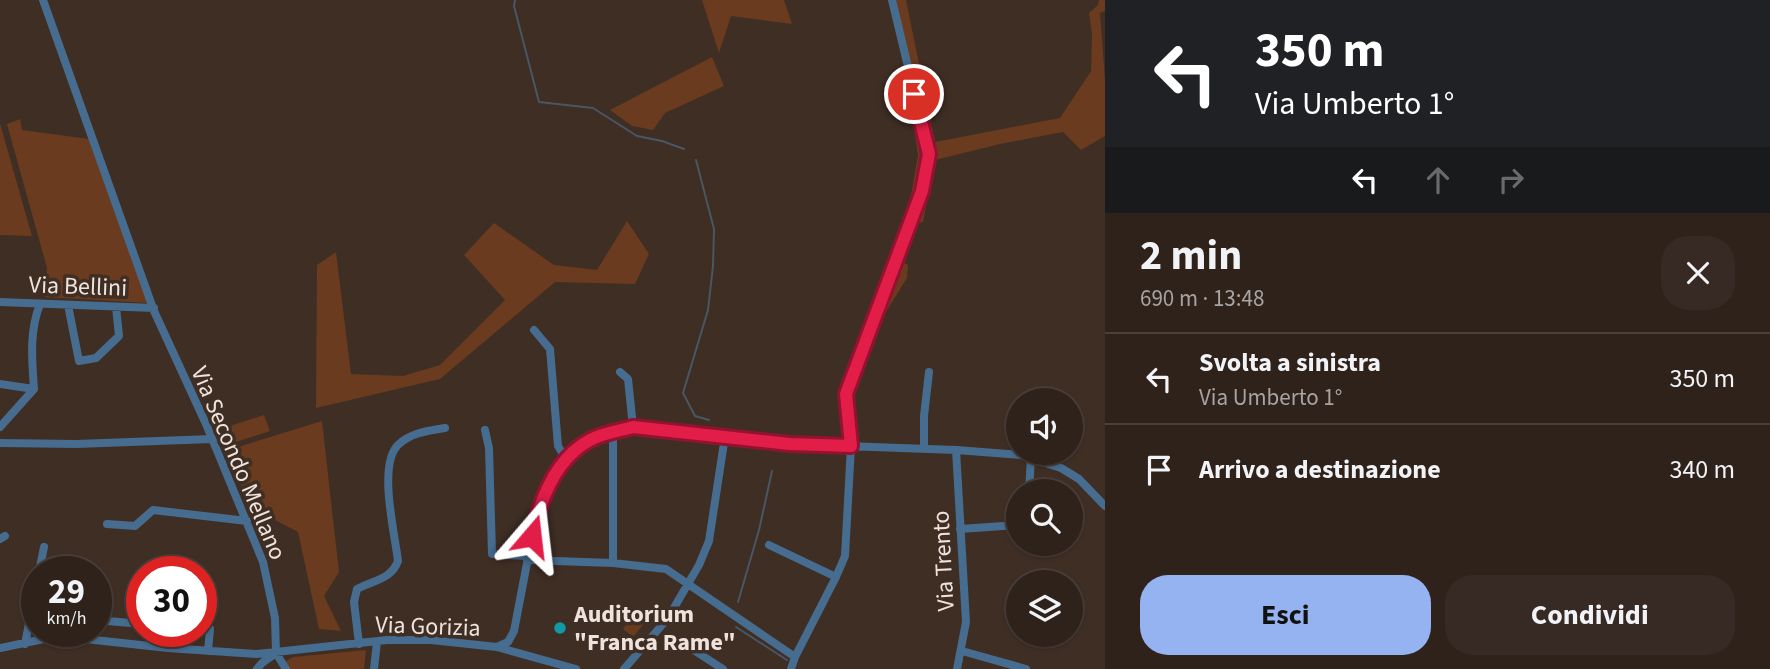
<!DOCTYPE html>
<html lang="it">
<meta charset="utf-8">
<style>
body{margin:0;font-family:"Source Sans 3",sans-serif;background:#372a24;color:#f1f3f6;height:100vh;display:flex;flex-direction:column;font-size:26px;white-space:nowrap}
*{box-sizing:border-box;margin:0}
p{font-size:23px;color:#a7a4a3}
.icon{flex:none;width:38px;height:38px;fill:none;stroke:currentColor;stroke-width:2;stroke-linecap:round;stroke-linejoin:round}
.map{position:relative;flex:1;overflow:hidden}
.side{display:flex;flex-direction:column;background:#2f221b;width:665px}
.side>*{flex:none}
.hud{background:#202124;color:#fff;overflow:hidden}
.tools{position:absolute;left:1006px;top:388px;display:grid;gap:14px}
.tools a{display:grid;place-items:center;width:77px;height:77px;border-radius:50%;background:#2f221b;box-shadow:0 2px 5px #0004,0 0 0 2px #4a3f3a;font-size:35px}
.speed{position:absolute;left:21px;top:556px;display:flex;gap:14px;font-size:35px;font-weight:700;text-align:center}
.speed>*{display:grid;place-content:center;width:91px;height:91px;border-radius:50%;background:#2f221b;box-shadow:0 2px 5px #0004,0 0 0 2px #4a3f3a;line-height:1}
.speed small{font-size:18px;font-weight:400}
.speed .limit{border:10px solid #d22;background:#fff;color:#111}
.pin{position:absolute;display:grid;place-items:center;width:60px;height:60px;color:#fff;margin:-30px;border:4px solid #fff;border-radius:50%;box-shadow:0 2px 7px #0007}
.me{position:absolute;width:77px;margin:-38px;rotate:17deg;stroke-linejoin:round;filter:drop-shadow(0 0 5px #0008)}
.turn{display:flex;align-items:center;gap:24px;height:147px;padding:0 35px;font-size:32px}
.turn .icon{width:91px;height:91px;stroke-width:2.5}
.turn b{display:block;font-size:49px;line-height:60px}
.lanes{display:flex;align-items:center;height:66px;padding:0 35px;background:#0003;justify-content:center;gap:35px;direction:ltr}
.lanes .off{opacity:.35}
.round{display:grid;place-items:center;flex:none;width:74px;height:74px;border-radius:28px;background:#372a24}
.head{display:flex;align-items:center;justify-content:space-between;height:119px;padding:0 35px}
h1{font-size:42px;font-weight:700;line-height:52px}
.cta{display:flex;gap:14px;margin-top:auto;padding:14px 35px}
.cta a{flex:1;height:80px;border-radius:28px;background:#95b2f1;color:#111;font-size:28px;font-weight:700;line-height:80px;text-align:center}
.cta a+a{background:#372a24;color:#f1f3f6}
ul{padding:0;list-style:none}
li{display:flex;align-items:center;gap:21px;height:91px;padding:0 35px;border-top:2px solid #4a3f3a}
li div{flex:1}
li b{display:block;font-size:26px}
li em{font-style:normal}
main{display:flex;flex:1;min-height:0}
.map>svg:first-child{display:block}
.green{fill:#6a3b1e}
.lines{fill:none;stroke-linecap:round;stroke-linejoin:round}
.stream{stroke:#485765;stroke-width:2}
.minor{stroke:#466c8f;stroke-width:8}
.route-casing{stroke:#92132f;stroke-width:18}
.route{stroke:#e11d48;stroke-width:12}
.culture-dot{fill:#0f9aa8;stroke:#3f2e24;stroke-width:2.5}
.labels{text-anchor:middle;stroke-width:7;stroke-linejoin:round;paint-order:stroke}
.street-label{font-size:24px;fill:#efe3dd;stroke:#3f2e24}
.poi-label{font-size:24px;font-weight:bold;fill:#efe3dd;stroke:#3f2e24;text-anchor:start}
</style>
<main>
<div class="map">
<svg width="1105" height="669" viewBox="0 0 1105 669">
<rect width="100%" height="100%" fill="#3f2e24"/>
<path class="green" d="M 702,0 L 784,0 L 792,24 L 731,16 L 719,53 Z
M 889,0 L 906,0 L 935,142 L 1060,118 L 1091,71 L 1092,34 L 1089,13 L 1098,5 L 1099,0 L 1105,0 L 1105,11 L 1100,13 L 1105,80 L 1105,136 L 1081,150 L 1063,132 L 1000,144 L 935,160 L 923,222 L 910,226 L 901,261 L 908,265 L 907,278 L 879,323 L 872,307 L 911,195 L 918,155 L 901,46 Z
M 712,57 L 724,86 L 665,113 L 653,130 L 632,126 L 610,110 Z
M 20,119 L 22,130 L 89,139 L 148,303 L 44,297 L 47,268 L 7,124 Z
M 0,123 L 1,127 L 32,236 L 0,235 Z
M 627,221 L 649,254 L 635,284 L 555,282 L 440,379 L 316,408 L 317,265 L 336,252 L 351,374 L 403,376 L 440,365 L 505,300 L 464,255 L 494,223 L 554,265 L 597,270 Z
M 264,415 L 270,431 L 233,443 L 227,427 Z
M 322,421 L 339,572 L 324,596 L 341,631 L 319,629 L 298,532 L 252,508 L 225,451 Z
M 636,610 L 647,620 L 633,637 L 623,629 Z
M 366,650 L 364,669 L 289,669 L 286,661 L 293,657 Z"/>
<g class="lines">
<path class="stream" d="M 515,0 L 514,6 L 539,102 L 593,108 L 637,136 L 662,141 L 684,149
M 696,160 L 714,229 L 713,266 L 708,310 L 683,393 L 695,416 L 709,420
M 738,602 L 759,530 L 772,471
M 736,627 L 787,660"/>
<path class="minor" d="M 43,0 L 154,311 L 206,424 L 263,562 L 275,618 L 276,653 L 286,669
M 0,302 L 154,308
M 68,305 L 79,361 L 96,358 L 119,336 L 116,307
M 534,330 L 550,349 L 558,446 L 566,459
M 620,372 L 628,379 L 633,427
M 0,384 L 34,389
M 0,427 L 34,389 C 32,360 29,332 40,304
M 485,430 L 489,448 L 492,554 L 527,556
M 613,433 L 613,563
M 0,443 L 76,444 L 212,439
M 924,449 L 924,416 L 929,372
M 956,450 L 966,622 L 957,669
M 1029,492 L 1031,457
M 107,524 L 135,526 L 153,510 L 247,521
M 960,529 L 1018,525
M 0,539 L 5,536
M 769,545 L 836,577
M 527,560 L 613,563 L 666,569 L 795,657
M 39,572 L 44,547
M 96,620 L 142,624
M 201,629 L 210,629 L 208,651
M 675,638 L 723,669
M 25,644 L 37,582
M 359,644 L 354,602 L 357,589 C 373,580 391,580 398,561 C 395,534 377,463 399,444 C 412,432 429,431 445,428
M 497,647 L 508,642 L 514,631 L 536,516 L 552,481 L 566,459 L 590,440 L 633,427 L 790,444 L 956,450 L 1020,455 L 1061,468 L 1079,479 L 1105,506
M 0,648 L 58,636 L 168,648 L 257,654 L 387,640 L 431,640 L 497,647 L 576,669
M 962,651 L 1026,669
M 257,669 L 262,663 L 276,653
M 374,669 L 377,642
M 624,669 L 668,618 L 699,565 L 709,541 L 725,436
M 791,669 L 795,657 L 836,577 L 845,556 L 851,446 L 846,394 L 922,191 L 929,154 L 892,0"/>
</g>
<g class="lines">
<defs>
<path id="route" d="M 532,536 C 540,500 556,458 590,440 C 603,433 619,431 633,427 L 790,444 L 851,446 L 846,394 L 922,191 L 929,154 L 914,94"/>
</defs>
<use href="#route" class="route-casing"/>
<use href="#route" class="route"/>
</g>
<circle class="culture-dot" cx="560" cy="628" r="7"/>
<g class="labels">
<g class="street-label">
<text transform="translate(78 286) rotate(2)" y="8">Via Bellini</text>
<text transform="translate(239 463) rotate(67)" y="8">Via Secondo Mellano</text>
<text transform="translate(943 561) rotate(-93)" y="8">Via Trento</text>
<text transform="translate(428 626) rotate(2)" y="8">Via Gorizia</text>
</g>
<g class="poi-label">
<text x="574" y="622">Auditorium<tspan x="574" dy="28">"Franca Rame"</tspan></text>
</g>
</g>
</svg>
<div class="tools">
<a><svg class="icon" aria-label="sound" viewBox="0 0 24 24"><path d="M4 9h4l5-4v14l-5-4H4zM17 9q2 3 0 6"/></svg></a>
<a><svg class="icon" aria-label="search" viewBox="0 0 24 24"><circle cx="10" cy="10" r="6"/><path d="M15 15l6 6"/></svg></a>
<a><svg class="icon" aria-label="layers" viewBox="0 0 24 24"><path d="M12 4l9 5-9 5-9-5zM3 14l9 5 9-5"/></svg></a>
</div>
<div class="speed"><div>29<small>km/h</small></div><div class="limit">30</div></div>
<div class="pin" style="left:914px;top:94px;background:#d93025"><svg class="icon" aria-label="arrive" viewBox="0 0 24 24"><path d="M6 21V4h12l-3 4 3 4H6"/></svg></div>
<svg class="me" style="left:532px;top:536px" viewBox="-20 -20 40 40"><path d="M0-17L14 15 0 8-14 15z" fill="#e11d48" stroke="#fff" stroke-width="4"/></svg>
</div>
<section class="side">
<div class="hud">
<div class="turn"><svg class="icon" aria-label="left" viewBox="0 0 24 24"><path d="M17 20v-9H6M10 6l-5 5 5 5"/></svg><div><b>350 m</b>Via Umberto 1°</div></div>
<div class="lanes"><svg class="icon" aria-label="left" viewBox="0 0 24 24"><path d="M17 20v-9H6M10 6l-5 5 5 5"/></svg><svg class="icon off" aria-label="ahead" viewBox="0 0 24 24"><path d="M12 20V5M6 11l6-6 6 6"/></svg><svg class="icon off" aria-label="right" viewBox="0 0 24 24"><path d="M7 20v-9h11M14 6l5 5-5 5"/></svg></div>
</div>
<div class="head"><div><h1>2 min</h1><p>690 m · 13:48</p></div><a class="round"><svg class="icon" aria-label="close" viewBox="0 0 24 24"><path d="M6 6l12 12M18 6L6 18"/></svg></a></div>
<ul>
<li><svg class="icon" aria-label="left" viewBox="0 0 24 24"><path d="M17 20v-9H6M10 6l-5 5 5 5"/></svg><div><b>Svolta a sinistra</b><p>Via Umberto 1°</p></div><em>350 m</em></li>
<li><svg class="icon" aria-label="arrive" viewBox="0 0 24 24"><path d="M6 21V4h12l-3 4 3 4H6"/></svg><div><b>Arrivo a destinazione</b></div><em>340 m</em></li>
</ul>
<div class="cta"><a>Esci</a><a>Condividi</a></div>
</section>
</main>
